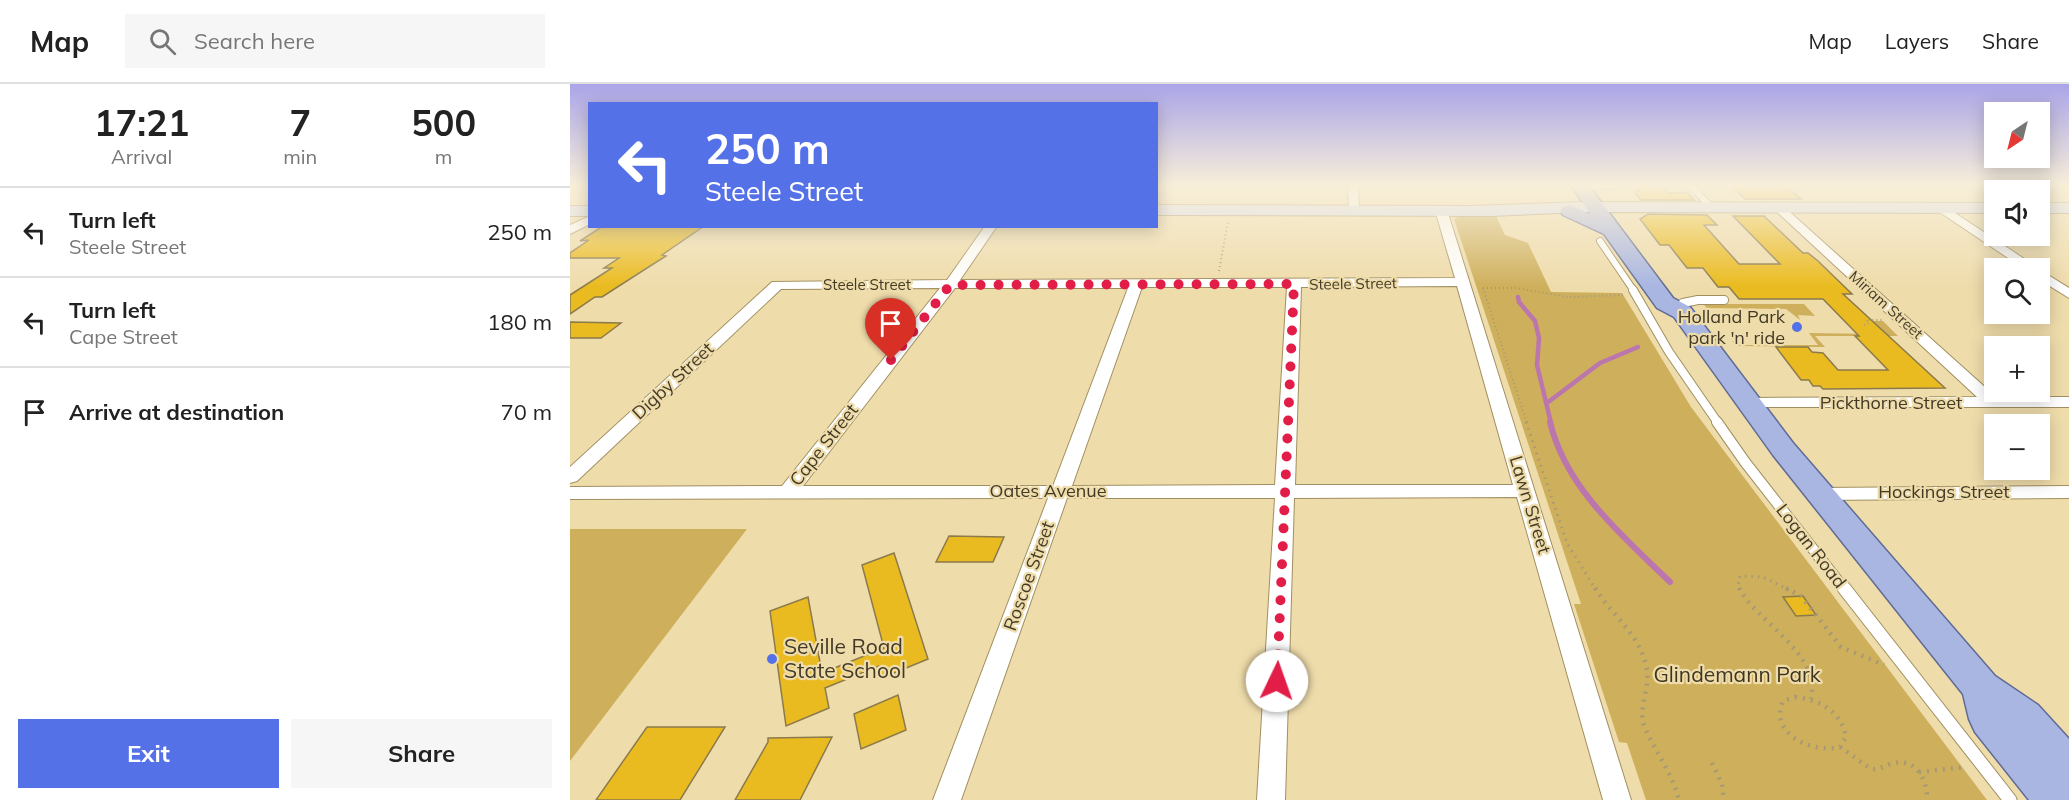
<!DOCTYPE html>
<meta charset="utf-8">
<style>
body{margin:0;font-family:Mulish,sans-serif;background:#f6f6f6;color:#222;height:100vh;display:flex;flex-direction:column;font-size:22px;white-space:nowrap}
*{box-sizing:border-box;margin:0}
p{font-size:20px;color:#767676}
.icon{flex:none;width:33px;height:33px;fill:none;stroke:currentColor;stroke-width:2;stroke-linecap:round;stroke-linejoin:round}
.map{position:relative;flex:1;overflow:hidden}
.details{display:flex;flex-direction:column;background:#fff;width:570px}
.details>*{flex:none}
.banner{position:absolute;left:18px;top:18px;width:570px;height:126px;border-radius:0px;box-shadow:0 3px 15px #0003;background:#5471e7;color:#fff;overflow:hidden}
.needle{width:39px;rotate:215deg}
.buttons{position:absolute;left:1414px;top:18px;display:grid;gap:12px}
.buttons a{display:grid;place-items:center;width:66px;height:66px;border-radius:0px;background:#fff;box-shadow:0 3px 15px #0003;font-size:30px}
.pin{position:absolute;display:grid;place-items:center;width:51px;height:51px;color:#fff;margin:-62px -26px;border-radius:50% 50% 50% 0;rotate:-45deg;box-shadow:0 0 6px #0007}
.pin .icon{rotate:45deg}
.me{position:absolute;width:66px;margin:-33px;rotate:3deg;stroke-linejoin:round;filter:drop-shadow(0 0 4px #0008)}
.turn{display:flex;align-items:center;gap:21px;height:126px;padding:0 18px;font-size:27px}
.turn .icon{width:78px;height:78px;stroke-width:2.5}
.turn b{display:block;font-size:42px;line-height:51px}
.eta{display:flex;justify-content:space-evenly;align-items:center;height:102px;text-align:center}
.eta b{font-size:36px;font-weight:700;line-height:42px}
.cta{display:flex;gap:12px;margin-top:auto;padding:12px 18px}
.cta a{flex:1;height:69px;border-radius:0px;background:#5471e7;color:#fff;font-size:24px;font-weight:700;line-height:69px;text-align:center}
.cta a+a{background:#f6f6f6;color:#222}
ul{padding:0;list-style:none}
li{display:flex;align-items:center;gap:18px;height:90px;padding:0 18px;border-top:2px solid #e0e0e0}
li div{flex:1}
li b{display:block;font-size:22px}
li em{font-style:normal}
header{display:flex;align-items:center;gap:36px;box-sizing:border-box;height:84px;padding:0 30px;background:#fff;border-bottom:2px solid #e0e0e0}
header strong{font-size:28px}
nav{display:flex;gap:33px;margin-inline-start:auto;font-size:21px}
.search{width:420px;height:54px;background:#f6f6f6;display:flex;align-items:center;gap:15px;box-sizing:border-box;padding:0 21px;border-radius:0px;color:#767676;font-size:22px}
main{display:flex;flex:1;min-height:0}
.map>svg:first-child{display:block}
.green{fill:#ceaf5b}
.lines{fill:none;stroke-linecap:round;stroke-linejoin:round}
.stream-far1{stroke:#ba76ad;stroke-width:4.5}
.stream{stroke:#ba76ad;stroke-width:6}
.building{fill:#eabb20;stroke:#8b7a4c;stroke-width:1.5}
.lane-far3-casing{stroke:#a08f60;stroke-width:8}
.lane-far2-casing{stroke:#a08f60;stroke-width:10}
.lane-far1-casing{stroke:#a08f60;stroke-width:12}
.lane-casing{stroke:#a08f60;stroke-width:15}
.street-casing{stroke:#a08f60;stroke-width:2}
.secondary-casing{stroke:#a08f60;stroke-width:2}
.primary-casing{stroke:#5f6b94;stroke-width:3}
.path-far2{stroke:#a89974;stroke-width:2;stroke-dasharray:1 3;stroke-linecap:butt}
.path-far1{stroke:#a89974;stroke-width:3;stroke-dasharray:1.5 5;stroke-linecap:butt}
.path{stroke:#a89974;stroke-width:4.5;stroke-dasharray:2 6;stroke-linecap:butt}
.lane-far3{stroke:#fff;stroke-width:6}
.lane-far2{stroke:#fff;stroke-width:8}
.lane-far1{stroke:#fff;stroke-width:10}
.lane{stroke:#fff;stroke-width:13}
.street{fill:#fff;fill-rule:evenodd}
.secondary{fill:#d4dbf1;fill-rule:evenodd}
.primary{fill:#a9b6e2;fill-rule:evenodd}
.route{stroke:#e11d48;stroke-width:10;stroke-dasharray:0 18}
.poi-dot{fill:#5471e7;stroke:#efdcab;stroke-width:2}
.labels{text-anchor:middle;stroke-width:4.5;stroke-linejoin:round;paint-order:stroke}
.far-street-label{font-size:15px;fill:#423a26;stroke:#efdcab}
.poi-label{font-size:18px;fill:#423a26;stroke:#efdcab;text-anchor:end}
.street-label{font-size:18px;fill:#423a26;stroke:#efdcab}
.near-poi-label{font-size:21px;fill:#423a26;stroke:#efdcab;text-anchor:start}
.near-park-label{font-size:21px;fill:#3f3620;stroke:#efdcab}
</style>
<header>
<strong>Map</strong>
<div class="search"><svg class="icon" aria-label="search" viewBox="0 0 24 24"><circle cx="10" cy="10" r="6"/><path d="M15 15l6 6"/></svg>Search here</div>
<nav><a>Map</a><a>Layers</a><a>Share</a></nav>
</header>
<main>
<section class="details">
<div class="eta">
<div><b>17:21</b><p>Arrival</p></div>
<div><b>7</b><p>min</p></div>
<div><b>500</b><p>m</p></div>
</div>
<ul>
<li><svg class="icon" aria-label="left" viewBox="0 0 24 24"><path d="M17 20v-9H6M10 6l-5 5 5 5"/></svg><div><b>Turn left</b><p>Steele Street</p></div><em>250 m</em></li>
<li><svg class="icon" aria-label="left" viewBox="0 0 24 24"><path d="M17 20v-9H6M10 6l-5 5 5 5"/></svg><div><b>Turn left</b><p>Cape Street</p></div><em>180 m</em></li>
<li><svg class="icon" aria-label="arrive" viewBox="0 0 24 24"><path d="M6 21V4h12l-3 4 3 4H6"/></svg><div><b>Arrive at destination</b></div><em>70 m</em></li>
</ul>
<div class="cta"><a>Exit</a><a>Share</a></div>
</section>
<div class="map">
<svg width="1499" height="716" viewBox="0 0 1499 716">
<rect width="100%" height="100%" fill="#efdcab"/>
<path class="green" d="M 890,132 L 926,132 L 935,151 L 958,159 L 981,208 L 1052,209 L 1121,323 L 1417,716 L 1076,716 L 1057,659 L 1049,658 L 1004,520 L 1011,520 L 884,135 Z
M 1133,220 L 1234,220 L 1245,232 L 1228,231 L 1230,236 L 1216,225 L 1137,224 Z
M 1299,237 L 1313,237 L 1328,252 L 1245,252 L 1255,263 L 1169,262 L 1162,257 L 1166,257 L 1169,261 L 1248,261 L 1239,249 L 1303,250 Z
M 0,445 L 177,445 L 0,677 Z"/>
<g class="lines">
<path class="stream-far1" d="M 948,213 L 949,218 L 965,237 L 969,254 L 967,281 L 981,339
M 977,319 L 1030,279 L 1068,263"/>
<path class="stream" d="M 980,338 C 996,405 1053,452 1100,498"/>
</g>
<path class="building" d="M 1066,102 L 1093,103 L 1099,109 L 1118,109 L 1124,116 L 1071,116 L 1064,107 L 1070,107 Z
M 1162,102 L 1216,102 L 1231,115 L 1175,115 Z
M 1078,130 L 1137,131 L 1147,141 L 1134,141 L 1169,180 L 1210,180 L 1163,132 L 1194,132 L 1233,169 L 1238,169 L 1248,177 L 1282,210 L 1273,210 L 1375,304 L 1253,305 L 1250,302 L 1243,302 L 1239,296 L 1231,296 L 1206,263 L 1238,263 L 1242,268 L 1253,269 L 1268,286 L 1318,286 L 1285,252 L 1289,252 L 1253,215 L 1169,215 L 1159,203 L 1148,203 L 1133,184 L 1117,184 L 1099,161 L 1090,161 L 1070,135 Z
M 33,142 L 134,142 L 92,171 L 96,172 L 77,184 L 32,213 L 25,213 L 0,230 L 0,211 L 42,184 L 34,184 L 49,174 L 0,174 L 0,169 L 19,156 L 10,157 Z
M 0,238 L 51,239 L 31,254 L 0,254 Z
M 379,452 L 434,453 L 423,478 L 366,478 Z
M 324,469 L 358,575 L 312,594 L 309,582 L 255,604 L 259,624 L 216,642 L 200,527 L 238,513 L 252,589 L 314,564 L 292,481 Z
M 1233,512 L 1246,531 L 1226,532 L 1213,513 Z
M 328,611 L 336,646 L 291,665 L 284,630 Z
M 77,643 L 155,643 L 110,716 L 26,716 Z
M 262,653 L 230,716 L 165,716 L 198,658 L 198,654 Z"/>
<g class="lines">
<defs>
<path id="lane-far3" d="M 1117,102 L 1123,104 L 1142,124
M 1010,103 L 1042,102
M 1030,157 L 1064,207"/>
<path id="lane-far2" d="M 1063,206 L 1099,268 L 1148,339
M 1113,219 L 1128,216 L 1154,216"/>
<path id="lane-far1" d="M 1147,338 L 1175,378 L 1275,506"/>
<path id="lane" d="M 1274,504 L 1440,716"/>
<path id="street" d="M 778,102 L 788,102 L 789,127 L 781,127 L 779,125 Z
M 1209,121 L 1213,122 L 1426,313 L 1499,313 L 1499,323 L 1172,323 L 1170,319 L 1172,315 L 1178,314 L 1407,313 L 1205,126 L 1205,122 Z
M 1372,122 L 1376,123 L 1468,184 L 1453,184 L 1368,127 L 1368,123 Z
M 871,123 L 877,126 L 1061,716 L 1033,716 L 947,413 L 724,414 L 715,716 L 687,716 L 705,414 L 497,414 L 391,716 L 363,716 L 478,414 L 0,415 L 0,403 L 212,402 L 370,204 L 211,205 L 7,397 L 0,399 L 0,383 L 202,198 L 377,196 L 415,142 L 427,142 L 390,196 L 885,194 L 865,126 ZM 887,202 L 943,401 L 725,401 L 731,203 ZM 572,203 L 717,203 L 705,401 L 502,402 ZM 385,204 L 558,204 L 483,402 L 233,402 Z
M 20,132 L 20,140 L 0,150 L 0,141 Z
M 1470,186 L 1499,204 L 1499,214 L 1470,196 Z
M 1499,402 L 1499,414 L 1250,416 L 1243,415 L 1240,410 L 1243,405 L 1250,404 Z"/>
<path id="secondary" d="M 1012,118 L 1425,119 L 1425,129 L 1012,128 L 921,132 L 586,131 L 586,121 L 902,122 Z
M 1470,119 L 1499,119 L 1499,129 L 1470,129 Z
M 0,122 L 20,122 L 20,132 L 0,132 Z"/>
<path id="primary" d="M 1002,102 L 1019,102 L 1103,214 L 1120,223 L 1223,359 L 1425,592 L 1468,621 L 1499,655 L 1499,716 L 1459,716 L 1405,648 L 1399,635 L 1393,610 L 1203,371 L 1104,233 L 1087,224 L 1034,150 L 993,131 L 990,127 L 993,123 L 999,121 L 1020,130 Z"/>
</defs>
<use href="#lane-far3" class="lane-far3-casing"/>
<use href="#lane-far2" class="lane-far2-casing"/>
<use href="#lane-far1" class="lane-far1-casing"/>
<use href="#lane" class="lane-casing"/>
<use href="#street" class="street-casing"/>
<use href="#secondary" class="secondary-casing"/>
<use href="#primary" class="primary-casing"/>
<path class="path-far2" d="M 1156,102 L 1163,109
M 649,187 L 658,137
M 913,204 L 957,339
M 913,204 L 946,204 L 998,213 L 1053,211
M 1294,241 L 1299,239 L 1296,236 L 1312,236"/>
<path class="path-far1" d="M 956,338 L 997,459 L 1026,506
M 1170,506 L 1168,501 L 1170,492 L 1193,493 L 1219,506"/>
<path class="path" d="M 1025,504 C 1043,533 1071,551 1077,586 C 1080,604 1068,624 1074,641 C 1084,667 1102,688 1109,716
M 1169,504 C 1186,538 1251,568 1241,615
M 1216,504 L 1231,512 L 1271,563 L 1314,581
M 1225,613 C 1250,616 1271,627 1276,653 L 1270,663 C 1243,670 1198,650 1213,617 Z
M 1270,663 L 1301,685 C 1310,686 1315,681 1324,679 C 1347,674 1358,698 1357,716
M 1142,679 L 1152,700 L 1154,716
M 1349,688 L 1395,683"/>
<use href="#lane-far3" class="lane-far3"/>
<use href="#lane-far2" class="lane-far2"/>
<use href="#lane-far1" class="lane-far1"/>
<use href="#lane" class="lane"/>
<use href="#street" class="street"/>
<use href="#secondary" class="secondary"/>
<use href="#primary" class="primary"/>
</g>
<linearGradient id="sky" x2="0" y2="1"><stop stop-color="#aaa5e8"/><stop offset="0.5" stop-color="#f8efd9"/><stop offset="1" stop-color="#f8efd9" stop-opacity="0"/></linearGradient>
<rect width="1499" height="203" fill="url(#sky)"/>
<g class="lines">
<path class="route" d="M 321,276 L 380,201 L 724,200 L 707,597"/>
</g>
<g class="poi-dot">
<circle cx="1227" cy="243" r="6"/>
<circle cx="202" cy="575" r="6"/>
</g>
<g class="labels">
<g class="far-street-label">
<text transform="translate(783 200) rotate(-1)" y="5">Steele Street</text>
<text x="297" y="206">Steele Street</text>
<text transform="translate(1316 221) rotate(42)" y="5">Miriam Street</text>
</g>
<g class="poi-label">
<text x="1215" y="239">Holland Park<tspan x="1215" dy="21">park 'n' ride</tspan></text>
</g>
<g class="street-label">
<text transform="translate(103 297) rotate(-43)" y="6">Digby Street</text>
<text x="1321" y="325">Pickthorne Street</text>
<text transform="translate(254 361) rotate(-52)" y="6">Cape Street</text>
<text x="478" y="413">Oates Avenue</text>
<text x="1374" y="414">Hockings Street</text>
<text transform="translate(960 421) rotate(73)" y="6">Lawn Street</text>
<text transform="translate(1241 462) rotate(52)" y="6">Logan Road</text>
<text transform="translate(459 492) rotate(-70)" y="6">Roscoe Street</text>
</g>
<g class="near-poi-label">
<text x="214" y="570">Seville Road<tspan x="214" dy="24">State School</tspan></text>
</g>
<g class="near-park-label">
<text x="1167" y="598">Glindemann Park</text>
</g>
</g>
</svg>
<div class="buttons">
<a><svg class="needle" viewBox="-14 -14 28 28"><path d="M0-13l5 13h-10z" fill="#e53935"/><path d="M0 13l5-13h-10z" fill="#767676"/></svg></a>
<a><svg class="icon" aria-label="sound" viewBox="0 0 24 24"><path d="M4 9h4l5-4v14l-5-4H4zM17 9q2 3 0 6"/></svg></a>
<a><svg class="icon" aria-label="search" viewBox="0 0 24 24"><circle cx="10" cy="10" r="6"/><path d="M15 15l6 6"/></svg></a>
<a>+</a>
<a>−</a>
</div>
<div class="pin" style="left:321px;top:276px;background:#d93025"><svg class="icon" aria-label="arrive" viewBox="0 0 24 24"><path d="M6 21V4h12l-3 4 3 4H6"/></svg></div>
<svg class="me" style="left:707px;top:597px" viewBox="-20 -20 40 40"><circle r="19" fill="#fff"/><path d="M0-13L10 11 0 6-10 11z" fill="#e11d48"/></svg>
<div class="banner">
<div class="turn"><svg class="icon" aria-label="left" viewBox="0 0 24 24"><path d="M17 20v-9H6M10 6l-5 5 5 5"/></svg><div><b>250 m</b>Steele Street</div></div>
</div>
</div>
</main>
